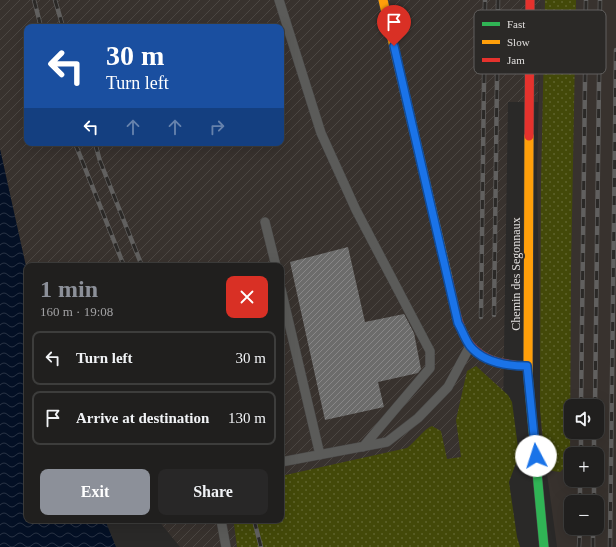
<!DOCTYPE html>
<meta charset="utf-8">
<style>
body{margin:0;font-family:Georgia,serif;background:#282727;color:#f1f3f6;height:100vh;display:flex;flex-direction:column;font-size:15px;white-space:nowrap}
*{box-sizing:border-box;margin:0}
p{font-size:13px;color:#a2a2a4}
.icon{flex:none;width:22px;height:22px;fill:none;stroke:currentColor;stroke-width:2;stroke-linecap:round;stroke-linejoin:round}
.map{position:relative;flex:1;overflow:hidden}
.side{position:absolute;left:24px;top:263px;width:260px;height:260px;display:flex;flex-direction:column;background:#201f1e;border-radius:8px;box-shadow:0 4px 16px #0002,0 0 0 1px #3d3d3c}
.side>*{flex:none}
.hud{position:absolute;left:24px;top:24px;width:260px;height:122px;border-radius:8px;box-shadow:0 4px 16px #0002,0 0 0 1px #3d3d3c;background:#1a4fa0;color:#fff;overflow:hidden}
.buttons{position:absolute;left:564px;top:399px;display:grid;gap:8px}
.buttons a{display:grid;place-items:center;width:40px;height:40px;border-radius:8px;background:#201f1e;box-shadow:0 4px 16px #0002,0 0 0 1px #3d3d3c;font-size:20px}
.pin{position:absolute;display:grid;place-items:center;width:34px;height:34px;color:#fff;margin:-41px -17px;border-radius:50% 50% 50% 0;rotate:-45deg;box-shadow:0 0 4px #0007}
.pin .icon{rotate:45deg}
.me{position:absolute;width:44px;margin:-22px;rotate:355deg;stroke-linejoin:round;filter:drop-shadow(0 0 3px #0008)}
.turn{display:flex;align-items:center;gap:14px;height:84px;padding:0 16px;font-size:18px}
.turn .icon{width:52px;height:52px;stroke-width:2.5}
.turn b{display:block;font-size:28px;line-height:34px}
.lanes{display:flex;align-items:center;height:38px;padding:0 16px;background:#0003;justify-content:center;gap:20px;direction:ltr}
.lanes .off{opacity:.35}
.round{display:grid;place-items:center;flex:none;width:42px;height:42px;border-radius:8px;background:#282727}
.headline{display:flex;align-items:center;justify-content:space-between;height:68px;padding:0 16px}
h1{font-size:24px;font-weight:700;line-height:30px;color:#8c9099}
.primary-button{display:flex;gap:8px;margin-top:auto;padding:8px 16px}
.primary-button a{flex:1;height:46px;border-radius:8px;background:#8c9099;color:#fff;font-size:16px;font-weight:700;line-height:46px;text-align:center}
.primary-button a+a{background:#282727;color:#f1f3f6}
ul{padding:0;list-style:none}
li{display:flex;align-items:center;gap:12px;height:54px;margin:0 8px 6px;padding:0 8px;border:2px solid #3d3d3c;border-radius:8px}
li div{flex:1}
li b{display:block;font-size:15px}
li em{font-style:normal}
.map>svg:first-child{display:block}
.built{fill:#38322e;fill-rule:evenodd}
.industrial{fill:url(#industrial-furrows);fill-rule:evenodd}
.grass{fill:url(#grass-dots)}
.water{fill:url(#water-waves)}
.building{fill:url(#building-hatch)}
.lines{fill:none;stroke-linecap:round;stroke-linejoin:round}
.lane-casing{stroke:#484746;stroke-width:10}
.fast-casing{stroke:#484746;stroke-width:10}
.slow-casing{stroke:#484746;stroke-width:10}
.jam-casing{stroke:#484746;stroke-width:10}
.lane{stroke:#5b5b59;stroke-width:9}
.fast{stroke:#30b455;stroke-width:9}
.slow{stroke:#ff9f0a;stroke-width:9}
.jam{stroke:#e5322d;stroke-width:9}
.rail-casing{stroke:#61605f;stroke-width:4.5}
.rail{stroke:#2b2927;stroke-width:3;stroke-dasharray:9;stroke-linecap:butt}
.route-casing{stroke:#114b97;stroke-width:10}
.route{stroke:#1a73e8;stroke-width:7}
.labels{text-anchor:middle;stroke-width:4;stroke-linejoin:round;paint-order:stroke}
.street-label{font-size:12px;fill:#e0dedd;stroke:#2b2927}
.key{fill:#2b2927;stroke:#615f5e;stroke-width:1}
.key-label{font-size:11px;fill:#e0dedd}
</style>
<div class="map">
<svg width="616" height="547" viewBox="0 0 616 547">
<defs>
<pattern id="industrial-furrows" width="10" height="10" patternUnits="userSpaceOnUse"><rect width="10" height="10" fill="#38322e"/><path d="M-1 1l2-2M0 10L10 0M9 11l2-2" fill="none" stroke="#4b4642"/></pattern>
<pattern id="grass-dots" width="8" height="8" patternUnits="userSpaceOnUse"><rect width="8" height="8" fill="#434909"/><path d="M2 2h.1M6 6h.1" fill="none" stroke="#5e632c" stroke-width="1.8" stroke-linecap="round"/></pattern>
<pattern id="water-waves" width="16" height="10" patternUnits="userSpaceOnUse"><rect width="16" height="10" fill="#041025"/><path d="M0 5q4-4 8 0t8 0" fill="none" stroke="#283244"/></pattern>
<pattern id="building-hatch" width="6" height="6" patternUnits="userSpaceOnUse"><rect width="6" height="6" fill="#6c6c6b"/><path d="M-1 1l2-2M0 6l6-6M5 7l2-2" fill="none" stroke="#888787"/></pattern>
</defs>
<rect width="100%" height="100%" fill="#2a2928"/>
<path class="built" d="M 541,0 L 616,0 L 616,547 L 557,547 L 541,430 L 537,173 ZM 571,406 L 597,406 L 597,432 L 571,432 ZM 571,454 L 597,454 L 597,480 L 571,480 ZM 571,502 L 597,502 L 597,528 L 571,528 Z"/>
<path class="industrial" d="M 0,0 L 541,0 L 538,102 L 508,102 L 502,474 L 505,547 L 180,547 L 158,520 L 281,520 L 281,266 L 27,266 L 27,271 L 0,149 ZM 27,27 L 281,27 L 281,143 L 27,143 Z"/>
<path class="grass" d="M 545,0 L 576,0 L 571,271 L 570,462 L 560,472 L 546,470 L 540,410 L 540,367 L 541,182 Z
M 476,366 L 508,395 L 512,402 L 519,455 L 509,482 L 517,537 L 520,547 L 237,547 L 234,524 L 235,520 L 281,520 L 281,476 L 407,448 C 415,442 424,429 432,426 L 441,431 L 447,459 L 461,457 L 456,420 L 467,371 Z"/>
<path class="water" d="M 0,149 L 27,271 L 27,520 L 105,520 L 116,547 L 0,547 Z"/>
<path class="building" d="M 348,247 L 365,322 L 404,314 L 414,333 L 421,369 L 418,373 L 378,382 L 384,407 L 325,420 L 290,262 Z"/>
<g class="lines">
<defs>
<path id="lane" d="M 279,0 L 321,133 L 356,210 L 430,351 L 430,368 L 363,447
M 265,222 L 276,266
M 281,289 L 320,455
M 281,462 L 387,442 L 418,418 L 448,387 L 470,346
M 221,520 L 226,547"/>
<path id="fast" d="M 528,376 L 544,547"/>
<path id="slow" d="M 383,0 L 448,278
M 528,376 L 529,136"/>
<path id="jam" d="M 529,136 L 530,0
M 448,278 C 460,332 462,364 527,366"/>
</defs>
<use href="#lane" class="lane-casing"/>
<use href="#fast" class="fast-casing"/>
<use href="#slow" class="slow-casing"/>
<use href="#jam" class="jam-casing"/>
<use href="#lane" class="lane"/>
<use href="#fast" class="fast"/>
<use href="#slow" class="slow"/>
<use href="#jam" class="jam"/>
<defs>
<path id="rail" d="M 34,0 L 41,27
M 55,0 L 63,27
M 75,143 L 124,266
M 95,143 L 100,161 L 142,266
M 494,315 L 498,0
M 481,317 L 485,0
M 581,406 L 586,0
M 595,406 L 600,0
M 581,454 L 581,432
M 594,454 L 594,432
M 580,502 L 580,480
M 594,502 L 594,480
M 254,520 L 261,547
M 579,547 L 580,528
M 593,547 L 593,528
M 610,547 L 616,50"/>
</defs>
<use href="#rail" class="rail-casing"/>
<use href="#rail" class="rail"/>
</g>
<g class="lines">
<defs>
<path id="route" d="M 394,46 L 458,323 C 462,330 465,339 470,346 C 483,362 507,366 527,366 L 536,456"/>
</defs>
<use href="#route" class="route-casing"/>
<use href="#route" class="route"/>
</g>
<g class="labels">
<g class="street-label">
<text transform="translate(516 274) rotate(-90)" y="4">Chemin des Segonnaux</text>
</g>
</g>
<rect x="474" y="10" width="132" height="64" rx="6" class="key"/>
<rect x="482" y="22" width="18" height="4" fill="#30b455"/>
<rect x="482" y="40" width="18" height="4" fill="#ff9f0a"/>
<rect x="482" y="58" width="18" height="4" fill="#e5322d"/>
<g class="key-label">
<text x="507" y="28">Fast</text>
<text x="507" y="46">Slow</text>
<text x="507" y="64">Jam</text>
</g>
</svg>
<div class="buttons">
<a><svg class="icon" aria-label="sound" viewBox="0 0 24 24"><path d="M4 9h4l5-4v14l-5-4H4zM17 9q2 3 0 6"/></svg></a>
<a>+</a>
<a>−</a>
</div>
<div class="pin" style="left:394px;top:46px;background:#d93025"><svg class="icon" aria-label="arrive" viewBox="0 0 24 24"><path d="M6 21V4h12l-3 4 3 4H6"/></svg></div>
<svg class="me" style="left:536px;top:456px" viewBox="-20 -20 40 40"><circle r="19" fill="#fff"/><path d="M0-13L10 11 0 6-10 11z" fill="#1a73e8"/></svg>
<div class="hud">
<div class="turn"><svg class="icon" aria-label="left" viewBox="0 0 24 24"><path d="M17 20v-9H6M10 6l-5 5 5 5"/></svg><div><b>30 m</b>Turn left</div></div>
<div class="lanes"><svg class="icon" aria-label="left" viewBox="0 0 24 24"><path d="M17 20v-9H6M10 6l-5 5 5 5"/></svg><svg class="icon off" aria-label="ahead" viewBox="0 0 24 24"><path d="M12 20V5M6 11l6-6 6 6"/></svg><svg class="icon off" aria-label="ahead" viewBox="0 0 24 24"><path d="M12 20V5M6 11l6-6 6 6"/></svg><svg class="icon off" aria-label="right" viewBox="0 0 24 24"><path d="M7 20v-9h11M14 6l5 5-5 5"/></svg></div>
</div>
<section class="side">
<div class="headline"><div><h1>1 min</h1><p>160 m · 19:08</p></div><a class="round" style="background:#d93025;color:#fff"><svg class="icon" aria-label="close" viewBox="0 0 24 24"><path d="M6 6l12 12M18 6L6 18"/></svg></a></div>
<ul>
<li><svg class="icon" aria-label="left" viewBox="0 0 24 24"><path d="M17 20v-9H6M10 6l-5 5 5 5"/></svg><div><b>Turn left</b></div><em>30 m</em></li>
<li><svg class="icon" aria-label="arrive" viewBox="0 0 24 24"><path d="M6 21V4h12l-3 4 3 4H6"/></svg><div><b>Arrive at destination</b></div><em>130 m</em></li>
</ul>
<div class="primary-button"><a>Exit</a><a>Share</a></div>
</section>
</div>
